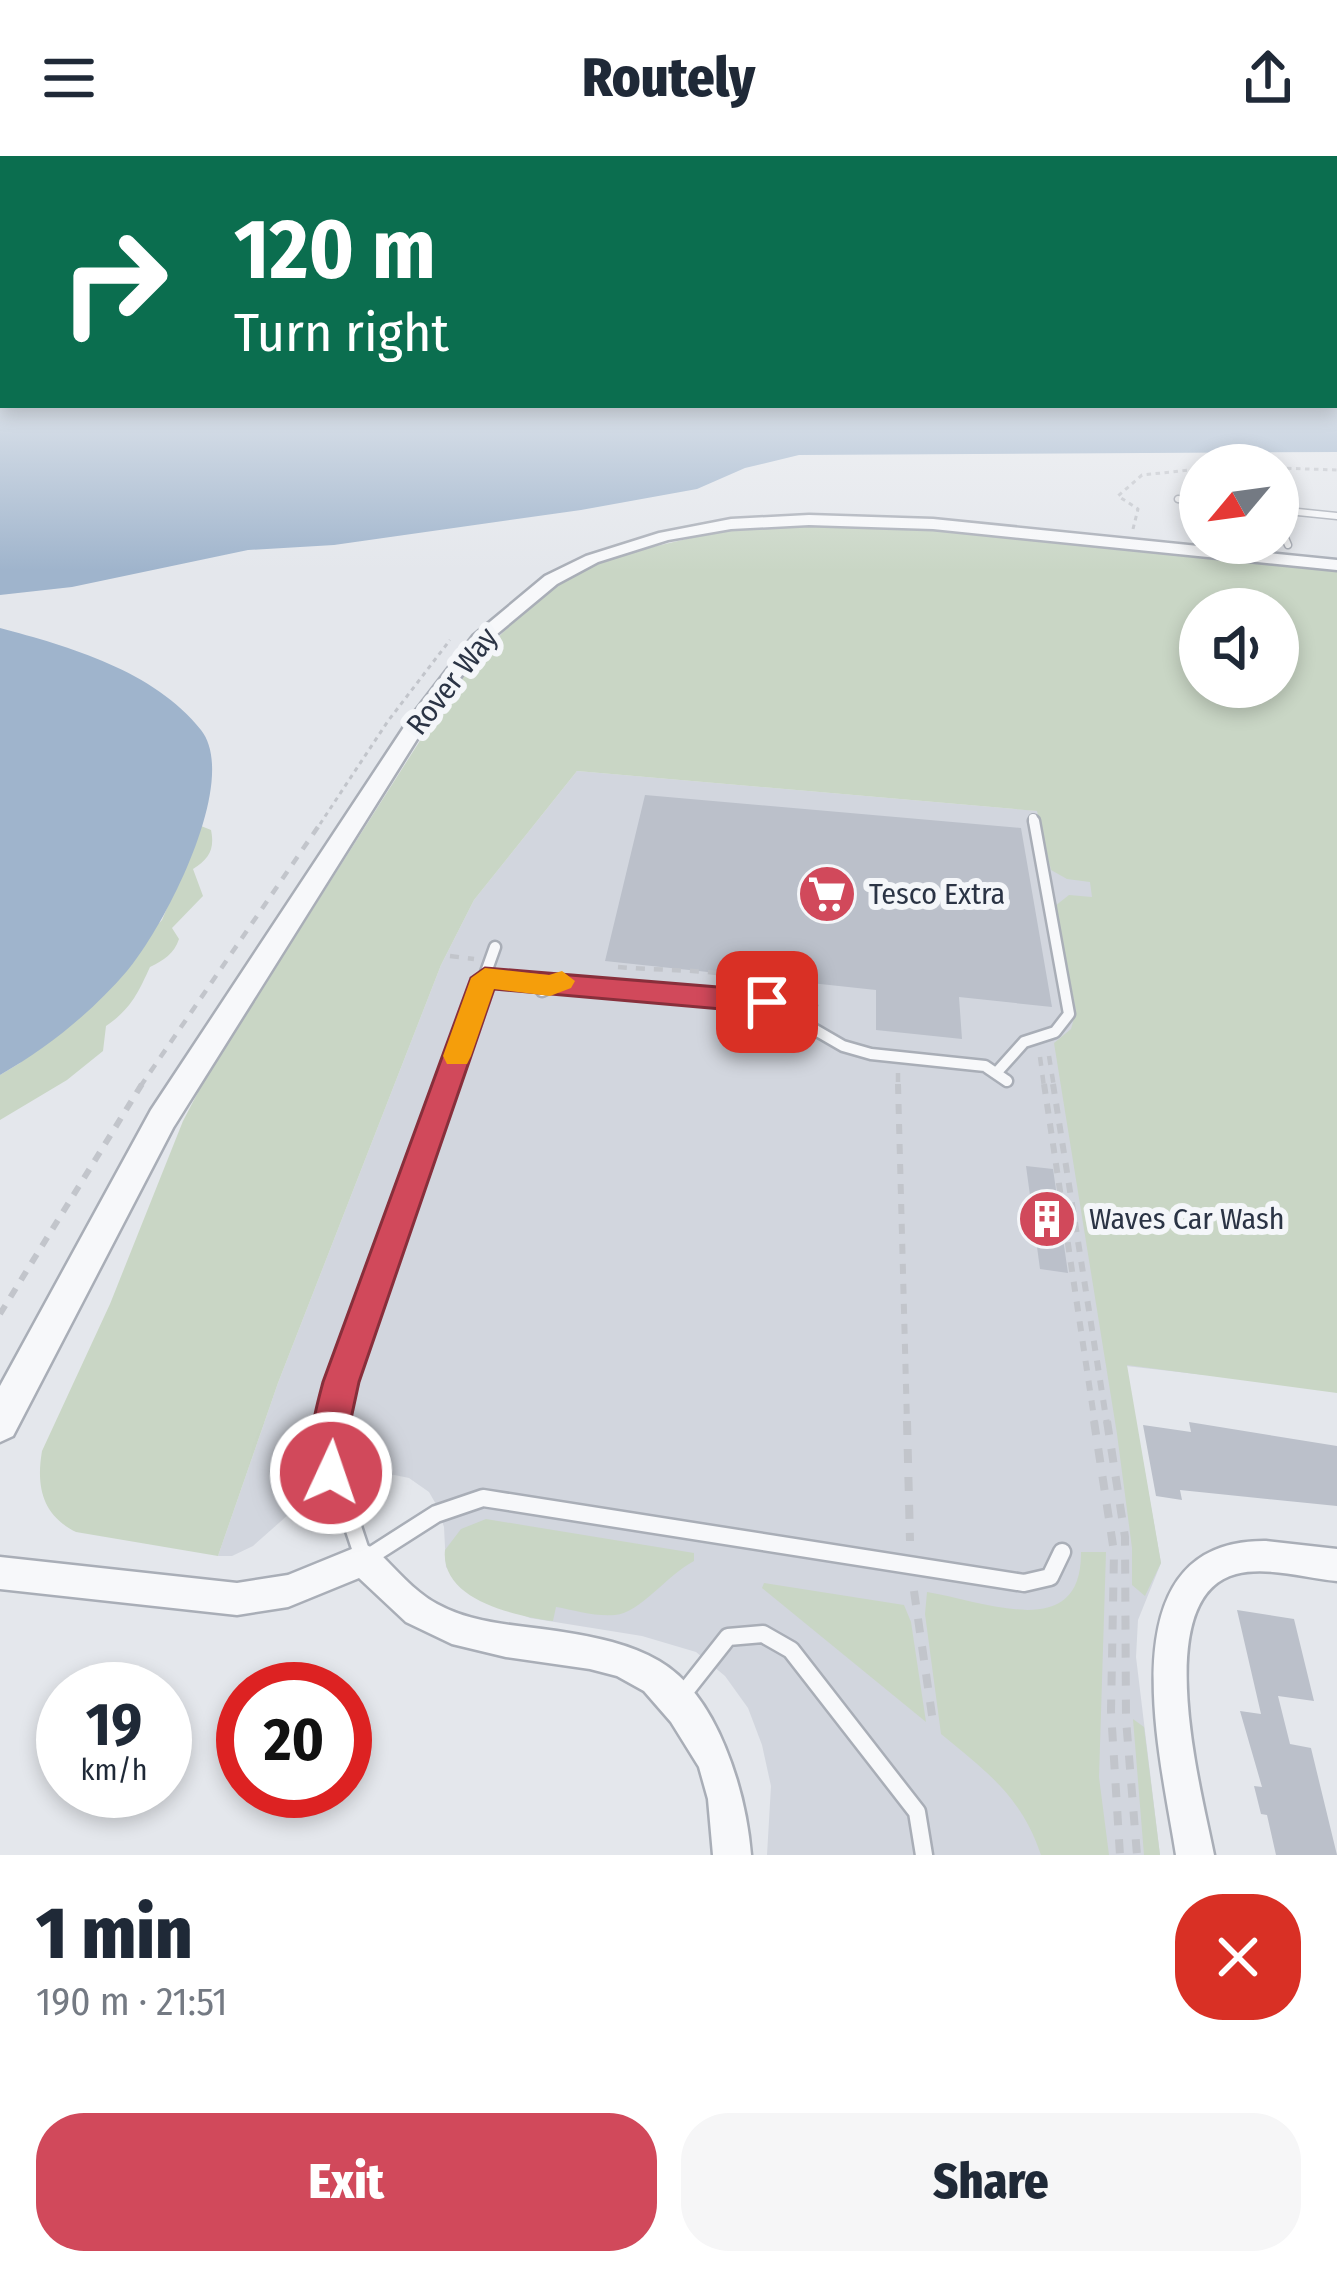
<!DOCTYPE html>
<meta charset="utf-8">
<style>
body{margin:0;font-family:"Fira Sans Condensed",sans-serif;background:#f6f6f7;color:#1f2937;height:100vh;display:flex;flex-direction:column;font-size:45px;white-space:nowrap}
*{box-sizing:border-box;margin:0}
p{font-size:39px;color:#747a83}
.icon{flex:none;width:66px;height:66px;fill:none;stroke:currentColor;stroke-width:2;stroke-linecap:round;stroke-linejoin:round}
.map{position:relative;height:1699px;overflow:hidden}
.panel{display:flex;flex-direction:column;background:#fff;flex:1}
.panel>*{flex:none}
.top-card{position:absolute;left:0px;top:0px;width:1338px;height:252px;box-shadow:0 6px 18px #0003;background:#0b6e4f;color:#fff;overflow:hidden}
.needle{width:78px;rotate:241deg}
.controls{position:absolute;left:1179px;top:288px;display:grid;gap:24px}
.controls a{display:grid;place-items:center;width:120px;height:120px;border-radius:50%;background:#fff;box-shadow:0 6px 18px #0003;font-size:60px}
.speed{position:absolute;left:36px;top:1506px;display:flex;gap:24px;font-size:60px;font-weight:700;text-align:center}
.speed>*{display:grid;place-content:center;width:156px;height:156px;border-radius:50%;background:#fff;box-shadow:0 6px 18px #0003;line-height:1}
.speed small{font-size:30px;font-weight:400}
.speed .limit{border:18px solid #d22;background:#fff;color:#111}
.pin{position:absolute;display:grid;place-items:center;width:102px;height:102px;color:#fff;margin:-51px;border-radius:24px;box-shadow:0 6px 18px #0006}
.me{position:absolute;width:132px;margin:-66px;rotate:3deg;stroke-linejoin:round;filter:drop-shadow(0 0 9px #0008)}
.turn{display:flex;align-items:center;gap:42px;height:252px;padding:0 36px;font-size:54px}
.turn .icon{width:156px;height:156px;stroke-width:2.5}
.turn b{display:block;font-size:84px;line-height:102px}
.round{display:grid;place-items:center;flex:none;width:126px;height:126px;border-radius:48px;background:#f6f6f7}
.overview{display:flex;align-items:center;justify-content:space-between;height:204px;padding:0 36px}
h1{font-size:72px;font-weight:800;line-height:90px}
.primary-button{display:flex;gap:24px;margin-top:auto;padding:24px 36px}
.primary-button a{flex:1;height:138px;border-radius:48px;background:#d1495b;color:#fff;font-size:48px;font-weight:800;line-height:138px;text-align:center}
.primary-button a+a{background:#f6f6f7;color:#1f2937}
header{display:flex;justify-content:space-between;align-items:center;height:156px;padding:0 36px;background:#fff;font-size:54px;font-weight:800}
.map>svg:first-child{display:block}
.built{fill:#d2d6de}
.green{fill:#c9d6c5;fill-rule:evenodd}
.water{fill:#9fb4cc}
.building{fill:#bbc0ca}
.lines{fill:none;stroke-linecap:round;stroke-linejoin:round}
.service-far4-casing{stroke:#a9aeb7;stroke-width:9}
.service-far3-casing{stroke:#a9aeb7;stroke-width:10}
.service-far2-casing{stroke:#a9aeb7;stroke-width:15}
.service-far1-casing{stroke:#a9aeb7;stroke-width:16}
.service-casing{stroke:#a9aeb7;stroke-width:21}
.minor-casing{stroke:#a9aeb7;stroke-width:5}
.tertiary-casing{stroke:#a9aeb7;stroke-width:5}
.path-far3{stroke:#c2c5cb;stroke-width:3;stroke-dasharray:4.5 4.5;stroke-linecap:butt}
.path-far2{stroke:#c2c5cb;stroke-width:4.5;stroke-dasharray:9 9;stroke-linecap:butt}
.path-far1{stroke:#c2c5cb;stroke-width:6;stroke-dasharray:10 10;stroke-linecap:butt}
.path{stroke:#c2c5cb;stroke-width:8;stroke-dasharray:14 14;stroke-linecap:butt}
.service-far4{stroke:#f7f8fa;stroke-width:6}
.service-far3{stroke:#f7f8fa;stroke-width:8}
.service-far2{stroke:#f7f8fa;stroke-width:10}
.service-far1{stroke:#f7f8fa;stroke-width:12}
.service{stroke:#f7f8fa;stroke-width:16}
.minor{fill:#f7f8fa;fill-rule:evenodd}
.tertiary{fill:#f7f8fa;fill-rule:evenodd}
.route{fill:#d1495b;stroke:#882f3b;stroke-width:3}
.slow{fill:#f59e0b}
.labels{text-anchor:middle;stroke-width:12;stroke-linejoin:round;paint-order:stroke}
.street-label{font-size:30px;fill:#2b3445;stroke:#f4f6f9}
.poi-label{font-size:30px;fill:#2b3445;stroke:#f4f6f9;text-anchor:start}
</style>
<header><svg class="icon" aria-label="menu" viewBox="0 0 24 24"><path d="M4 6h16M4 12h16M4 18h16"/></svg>Routely<svg class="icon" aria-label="share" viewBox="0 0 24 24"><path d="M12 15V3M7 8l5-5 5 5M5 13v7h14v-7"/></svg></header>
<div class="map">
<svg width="1337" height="1699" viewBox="0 0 1337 1699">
<rect width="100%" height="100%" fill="#e4e7ec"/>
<path class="built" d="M 577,615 L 1038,655 L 1096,724 L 1205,1219 L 1126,1210 L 1161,1407 L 1138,1464 L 1136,1501 L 1160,1699 L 767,1699 L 771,1630 L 762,1589 L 748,1552 L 725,1520 L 696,1496 L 642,1480 L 530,1462 L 467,1436 L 446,1411 L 444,1371 L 437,1350 L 429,1336 L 409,1322 L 380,1316 L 340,1320 L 316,1334 L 253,1390 L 232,1400 L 218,1400 L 278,1227 L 441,809 L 474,744 Z"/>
<path class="green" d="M 828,368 L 927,371 L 1337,413 L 1337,1237 L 1127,1209 L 1161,1407 L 1145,1440 L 1132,1429 L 1132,1392 L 1117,1278 L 1054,887 L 1071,873 L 1076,855 L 1055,750 L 1069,739 L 1092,741 L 1090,726 L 1067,723 L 1051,714 L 1037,655 L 577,615 L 474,744 L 441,809 L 278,1227 L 218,1400 L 76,1376 C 42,1359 36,1330 42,1295 L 110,1148 L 183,965 L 207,919 L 465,514 L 538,442 L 579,416 L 614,400 L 725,374 ZM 1200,453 L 1278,453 L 1278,531 L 1200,531 Z
M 201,670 L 211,674 C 215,693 209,703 193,713 L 203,740 L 172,772 L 179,783 C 174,798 164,804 150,811 C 138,837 131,853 106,870 L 103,895 L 67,924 L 0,964 L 0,919 L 20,907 L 162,764 Z
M 486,1363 L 694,1397 L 694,1405 C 667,1419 640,1457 615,1459 C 596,1461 574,1454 556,1451 L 553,1465 C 516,1460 440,1444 445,1394 L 461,1373 Z
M 1081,1396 L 1106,1396 L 1099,1621 L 1109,1699 L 1041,1699 C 1021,1640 987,1616 941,1578 L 925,1458 L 927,1436 C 987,1446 1082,1487 1081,1396 Z
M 764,1427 L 904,1449 L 911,1466 L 926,1566 L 762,1432 Z
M 1133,1563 L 1144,1571 L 1160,1699 L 1144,1699 Z"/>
<path class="water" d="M 0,177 L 3,249 L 1335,249 L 1337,177 L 1337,296 L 799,299 L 745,312 L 697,333 L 581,354 L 334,389 L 248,394 L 72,431 L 0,439 Z
M 0,472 C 68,490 155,515 201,574 C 241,625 163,773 127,815 C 91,857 47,892 0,919 Z"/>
<path class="building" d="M 645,639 L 1021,672 L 1052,851 L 959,841 L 962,883 L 876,874 L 876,834 L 605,805 Z
M 1026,1010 L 1053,1013 L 1068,1117 L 1040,1113 Z
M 1189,1266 L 1337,1290 L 1337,1350 L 1180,1334 L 1182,1344 L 1156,1340 L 1143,1269 L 1191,1276 Z
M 1237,1454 L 1294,1463 L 1314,1545 L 1278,1540 L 1290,1588 L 1311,1592 L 1337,1699 L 1276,1699 L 1267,1659 L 1261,1658 L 1254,1630 L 1262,1631 L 1240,1555 L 1261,1558 Z"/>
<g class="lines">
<defs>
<path id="service-far4" d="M 1178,343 L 1200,346
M 1278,354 L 1337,360
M 1278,365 L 1288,389"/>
<path id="service-far3" d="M 1033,662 L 1034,668"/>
<path id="service-far2" d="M 485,822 L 550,830
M 542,835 L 563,825 L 767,846 L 843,890 L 871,898 L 985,910 L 1007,925
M 998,915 L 1024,886 L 1055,876 L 1069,858 L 1034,665
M 445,931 L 495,791"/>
<path id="service-far1" d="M 334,1268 L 341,1226 L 447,928"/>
<path id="service" d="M 334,1265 L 335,1317 L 364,1404 L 436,1358 L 483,1342 L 1024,1427 L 1050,1421 L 1062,1396
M 683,1538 L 728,1481 L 763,1478 L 791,1494 L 917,1656 L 924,1699"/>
<path id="minor" d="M 1266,1385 L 1337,1393 L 1337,1425 C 1306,1422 1267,1410 1236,1418 C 1148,1441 1202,1637 1214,1699 L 1176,1699 C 1161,1601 1103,1383 1266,1385 Z
M 364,1388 L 375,1393 C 395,1412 413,1435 437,1448 C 475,1469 521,1469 563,1476 C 595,1481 630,1488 659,1505 C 718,1539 746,1636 751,1699 L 713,1699 L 708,1643 L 699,1611 L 671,1566 L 644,1535 L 617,1520 L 590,1513 L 506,1501 L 452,1488 L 406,1466 L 359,1422 L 288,1451 L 237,1459 L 0,1433 L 0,1401 L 237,1427 L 288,1419 Z"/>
<path id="tertiary" d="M 809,359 L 933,363 L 1337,404 L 1337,414 L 933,373 L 809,369 L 731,373 L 668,384 L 598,406 L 557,428 L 485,488 L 429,564 L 173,972 L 13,1280 L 0,1286 L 0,1230 L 151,954 L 410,562 L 473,480 L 545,420 L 586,400 L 659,377 L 731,363 Z"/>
</defs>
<use href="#service-far4" class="service-far4-casing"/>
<use href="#service-far3" class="service-far3-casing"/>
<use href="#service-far2" class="service-far2-casing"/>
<use href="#service-far1" class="service-far1-casing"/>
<use href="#service" class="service-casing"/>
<use href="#minor" class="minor-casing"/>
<use href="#tertiary" class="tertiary-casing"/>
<path class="path-far3" d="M 1278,312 L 1337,314
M 1133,373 L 1138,353 L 1118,340 L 1142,319 L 1200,313
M 320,668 L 388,565 L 450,484"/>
<path class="path-far2" d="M 450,800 L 474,803
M 618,811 C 684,817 766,809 819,852
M 1049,900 L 1054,931
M 1040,901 L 1044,931
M 898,917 L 898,931
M 140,931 L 322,665"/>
<path class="path-far1" d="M 898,928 L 907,1268
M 1044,928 L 1095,1268
M 1053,928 L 1107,1268
M 0,1158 L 142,928"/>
<path class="path" d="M 907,1265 L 910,1385
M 1094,1265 L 1114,1396 L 1111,1555 L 1120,1699
M 1107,1265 L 1125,1381 L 1126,1563 L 1137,1699
M 914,1435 L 934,1573"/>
<use href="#service-far4" class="service-far4"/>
<use href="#service-far3" class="service-far3"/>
<use href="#service-far2" class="service-far2"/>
<use href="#service-far1" class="service-far1"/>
<use href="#service" class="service"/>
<use href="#minor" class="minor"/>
<use href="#tertiary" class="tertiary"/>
</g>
<linearGradient id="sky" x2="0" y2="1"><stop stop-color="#8bb4dd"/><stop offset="0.43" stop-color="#f3f4f6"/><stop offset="1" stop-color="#f3f4f6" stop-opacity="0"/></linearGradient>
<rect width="1337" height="415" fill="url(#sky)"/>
<path class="route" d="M 485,812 L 767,835 L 781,846 L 767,857 L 494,833 L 359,1226 L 349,1272 L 350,1317 L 345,1330 L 331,1336 L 317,1330 C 303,1297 314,1260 323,1226 L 471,822 Z"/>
<path class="slow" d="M 485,812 L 549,819 L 562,815 L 575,825 L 571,832 L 550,840 L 494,833 L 471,900 L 467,908 L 447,908 L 443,900 L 471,822 Z"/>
<defs>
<symbol id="supermarket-disc" viewBox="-11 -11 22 22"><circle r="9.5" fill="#d1495b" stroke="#f4f6f9"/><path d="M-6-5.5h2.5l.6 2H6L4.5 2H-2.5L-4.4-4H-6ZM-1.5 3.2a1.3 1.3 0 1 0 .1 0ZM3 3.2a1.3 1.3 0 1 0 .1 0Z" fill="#fff"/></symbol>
<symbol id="building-disc" viewBox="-11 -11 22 22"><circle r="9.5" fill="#d1495b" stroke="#f4f6f9"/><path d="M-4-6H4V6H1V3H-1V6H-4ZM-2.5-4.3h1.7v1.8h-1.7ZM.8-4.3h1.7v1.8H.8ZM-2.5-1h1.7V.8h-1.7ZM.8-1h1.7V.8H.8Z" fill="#fff"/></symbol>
</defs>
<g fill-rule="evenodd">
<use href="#supermarket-disc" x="794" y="705" width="66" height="66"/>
<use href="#building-disc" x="1014" y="1030" width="66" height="66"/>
</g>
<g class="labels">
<g class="street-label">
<text transform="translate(452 525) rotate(-52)" y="10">Rover Way</text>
</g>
<g class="poi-label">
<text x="869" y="748">Tesco Extra</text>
<text x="1089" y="1073">Waves Car Wash</text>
</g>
</g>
</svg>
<div class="controls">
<a><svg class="needle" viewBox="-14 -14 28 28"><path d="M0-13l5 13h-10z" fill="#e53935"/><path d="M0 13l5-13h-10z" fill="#747a83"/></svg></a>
<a><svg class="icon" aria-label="sound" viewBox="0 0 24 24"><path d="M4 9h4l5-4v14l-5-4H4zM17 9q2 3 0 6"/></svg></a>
</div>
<div class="speed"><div>19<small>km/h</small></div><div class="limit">20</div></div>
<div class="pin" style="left:767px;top:846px;background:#d93025"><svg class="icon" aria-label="arrive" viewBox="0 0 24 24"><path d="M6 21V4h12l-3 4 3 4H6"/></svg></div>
<svg class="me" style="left:331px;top:1317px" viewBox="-20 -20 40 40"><circle r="17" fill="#d1495b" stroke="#fff" stroke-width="3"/><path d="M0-11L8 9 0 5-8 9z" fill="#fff"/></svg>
<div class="top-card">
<div class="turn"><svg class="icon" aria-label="right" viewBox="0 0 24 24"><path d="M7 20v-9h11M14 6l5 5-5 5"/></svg><div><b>120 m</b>Turn right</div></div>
</div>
</div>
<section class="panel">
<div class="overview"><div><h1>1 min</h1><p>190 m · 21:51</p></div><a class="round" style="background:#d93025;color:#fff"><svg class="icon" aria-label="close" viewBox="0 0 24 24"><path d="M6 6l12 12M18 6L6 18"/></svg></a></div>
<div class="primary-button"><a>Exit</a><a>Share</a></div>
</section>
